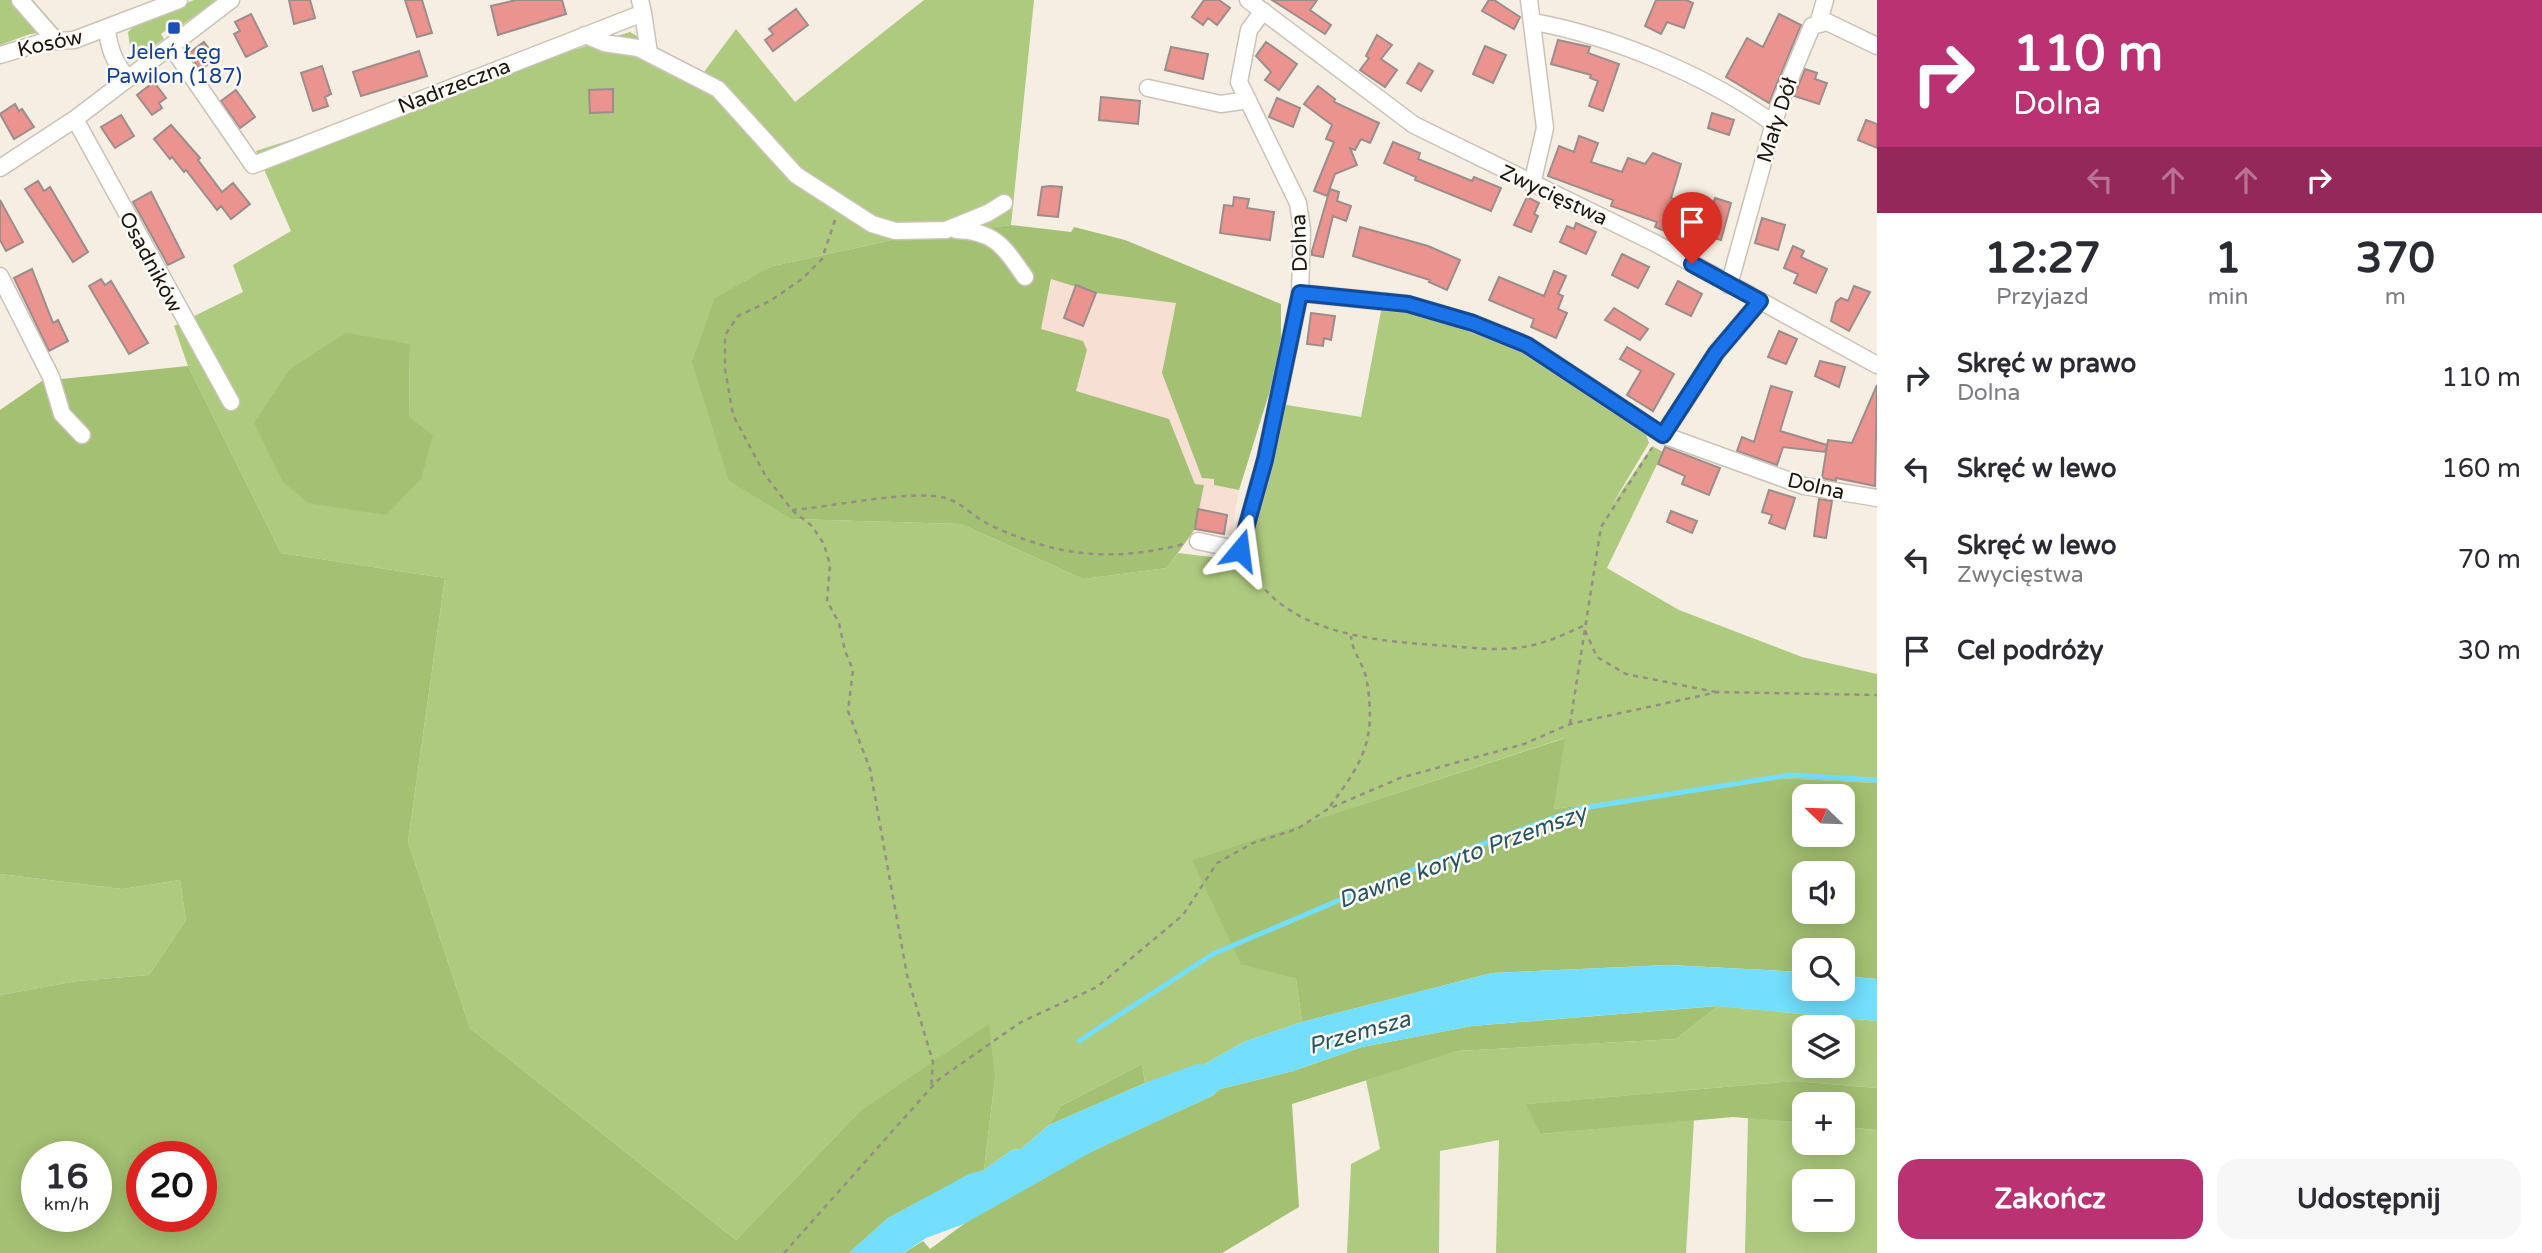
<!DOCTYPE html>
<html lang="pl">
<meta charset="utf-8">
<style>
body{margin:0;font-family:"Varela Round",sans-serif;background:#f7f7f7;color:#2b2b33;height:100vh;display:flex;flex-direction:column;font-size:26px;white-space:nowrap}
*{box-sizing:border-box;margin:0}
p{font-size:23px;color:#7c7c81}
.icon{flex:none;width:38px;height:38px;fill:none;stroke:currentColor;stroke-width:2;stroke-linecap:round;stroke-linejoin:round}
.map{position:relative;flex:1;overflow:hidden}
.side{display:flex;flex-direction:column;background:#fff;width:665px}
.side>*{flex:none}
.banner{background:#ba3271;color:#fff;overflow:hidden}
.needle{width:46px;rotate:293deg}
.controls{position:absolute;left:1792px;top:784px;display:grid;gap:14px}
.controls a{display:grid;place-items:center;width:63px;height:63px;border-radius:14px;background:#fff;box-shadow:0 4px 18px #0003;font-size:35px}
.speed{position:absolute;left:21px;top:1141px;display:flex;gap:14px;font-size:35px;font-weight:700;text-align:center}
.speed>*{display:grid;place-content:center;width:91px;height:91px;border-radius:50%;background:#fff;box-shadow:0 4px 18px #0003;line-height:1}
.speed small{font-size:18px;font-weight:400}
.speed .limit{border:10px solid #d22;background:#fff;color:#111}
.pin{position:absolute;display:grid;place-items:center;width:60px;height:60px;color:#fff;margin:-72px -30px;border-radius:50% 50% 50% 0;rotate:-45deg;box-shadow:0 0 7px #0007}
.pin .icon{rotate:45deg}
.me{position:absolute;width:77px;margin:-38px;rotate:16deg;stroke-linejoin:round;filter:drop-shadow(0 0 5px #0008)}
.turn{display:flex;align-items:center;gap:24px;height:147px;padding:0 21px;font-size:32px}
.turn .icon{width:91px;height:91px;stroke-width:2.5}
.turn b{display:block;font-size:49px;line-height:60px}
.lanes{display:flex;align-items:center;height:66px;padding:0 21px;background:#0003;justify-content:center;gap:35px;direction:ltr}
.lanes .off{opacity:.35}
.eta{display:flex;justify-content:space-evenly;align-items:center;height:119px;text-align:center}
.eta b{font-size:42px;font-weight:700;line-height:49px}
.action{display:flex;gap:14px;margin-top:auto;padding:14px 21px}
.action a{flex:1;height:80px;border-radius:21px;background:#ba3271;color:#fff;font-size:28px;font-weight:700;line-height:80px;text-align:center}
.action a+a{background:#f7f7f7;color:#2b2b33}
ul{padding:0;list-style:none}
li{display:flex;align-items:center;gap:21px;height:91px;padding:0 21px}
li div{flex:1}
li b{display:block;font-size:26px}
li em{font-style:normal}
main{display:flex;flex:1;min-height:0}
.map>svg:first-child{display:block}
.industrial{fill:#f7dfd4}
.green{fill:#aeca7e;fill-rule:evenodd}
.forest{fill:#a4c072;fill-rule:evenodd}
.water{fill:#73defd}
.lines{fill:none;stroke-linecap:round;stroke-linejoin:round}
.stream{stroke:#73defd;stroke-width:5}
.building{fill:#eb938e;stroke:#9c8d8c;stroke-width:2}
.minor-casing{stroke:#cbc3b8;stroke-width:19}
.path{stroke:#948e86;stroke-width:2.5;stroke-dasharray:5 5;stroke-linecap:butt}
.minor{stroke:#fff;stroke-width:16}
.route-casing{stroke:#114b97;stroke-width:18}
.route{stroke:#1a73e8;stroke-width:12}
.transit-dot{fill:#1a4fb4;stroke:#fffcf7;stroke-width:2.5}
.labels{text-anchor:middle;stroke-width:5;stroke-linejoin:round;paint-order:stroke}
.street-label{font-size:21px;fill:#1a1713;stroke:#fffcf7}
.transit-label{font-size:21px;fill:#164399;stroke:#fffcf7}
.water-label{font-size:23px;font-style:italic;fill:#275562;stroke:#fffcf7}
</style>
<main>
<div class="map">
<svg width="1877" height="1253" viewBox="0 0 1877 1253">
<rect width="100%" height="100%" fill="#f6eee2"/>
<path class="industrial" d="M 1052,278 L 1096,293 L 1177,303 L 1163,373 L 1214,479 L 1214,485 L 1239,490 L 1231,535 L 1195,529 L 1198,509 L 1195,484 L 1169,419 L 1075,391 L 1087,351 L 1040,329 Z"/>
<path class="green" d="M 0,0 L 33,0 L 60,31 L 30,34 L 0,45 Z
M 194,0 L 217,0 L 182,25 L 178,21 L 161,34 L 164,39 L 142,54 L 130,47 L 128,32 L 138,22 Z
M 924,0 L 1034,0 L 1011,225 L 897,239 L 773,266 L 792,519 L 961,524 L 1083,579 L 1167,568 L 1178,553 L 1237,560 L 1281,404 L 1361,417 L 1382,306 L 1418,314 L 1527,352 L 1645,431 L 1649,443 L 1612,505 L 1652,446 L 1663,452 L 1607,568 L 1679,610 L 1802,657 L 1877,674 L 1877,783 L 1778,778 L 1554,809 L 1564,738 L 1193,860 L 1241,963 L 1296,979 L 1302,1022 L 1244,1042 L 1203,1065 L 1145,1083 L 1142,1064 L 1061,1106 L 1049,1125 L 1021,1149 L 1012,1150 L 984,1170 L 995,1078 L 859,1112 L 736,1240 L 470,1028 L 408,842 L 445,578 L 281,553 L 188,366 L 174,326 L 243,292 L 233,265 L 291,231 L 256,151 L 630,32 L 701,76 L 736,29 L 795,102 ZM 410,344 L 409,417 L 308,503 Z
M 0,874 L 122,889 L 180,880 L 186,920 L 149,975 L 77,981 L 0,995 Z
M 1718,1006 L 1877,1021 L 1877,1088 L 1794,1081 L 1527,1104 L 1540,1134 L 1694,1120 L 1686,1253 L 1496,1253 L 1499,1140 L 1440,1151 L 1439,1253 L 1347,1253 L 1351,1164 L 1380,1149 L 1366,1080 L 1458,1051 L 1676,1039 ZM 1804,1027 L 1843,1027 L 1843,1066 L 1804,1066 Z
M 1748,1118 L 1804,1123 L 1804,1143 L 1843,1143 L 1843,1127 L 1877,1130 L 1877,1253 L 1745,1253 ZM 1843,1181 L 1843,1220 L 1804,1220 L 1804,1181 Z"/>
<path class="forest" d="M 1011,225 L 1071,232 L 1074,227 L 1125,240 L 1281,304 L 1281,355 L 1239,490 L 1214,485 L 1214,479 L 1202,478 L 1162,373 L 1176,303 L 1096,293 L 1051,279 L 1041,329 L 1083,341 L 1087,350 L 1076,391 L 1169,419 L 1195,484 L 1204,485 L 1195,529 L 1167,568 L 1083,579 L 961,524 L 792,519 L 729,481 L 692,362 L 715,298 L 773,266 L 897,239 Z
M 346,333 L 410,344 L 409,417 L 433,435 L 421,479 L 386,515 L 308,503 L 283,482 L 254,423 L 290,369 Z
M 188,366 L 281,553 L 445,578 L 408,842 L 470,1028 L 736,1240 L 859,1112 L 989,1024 L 995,1078 L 984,1170 L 969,1175 L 888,1218 L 849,1253 L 0,1253 L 0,995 L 77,981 L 149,975 L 186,920 L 180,880 L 122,889 L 0,874 L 0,410 L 42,381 ZM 37,1157 L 96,1157 L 96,1216 L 37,1216 ZM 142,1157 L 201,1157 L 201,1216 L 142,1216 Z
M 1565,738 L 1554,809 L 1778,778 L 1877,783 L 1877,979 L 1843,976 L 1843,950 L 1804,950 L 1804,972 L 1669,965 L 1492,973 L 1302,1022 L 1296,979 L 1241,964 L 1192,860 ZM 1804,796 L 1843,796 L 1843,835 L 1804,835 ZM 1804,873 L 1843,873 L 1843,912 L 1804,912 Z
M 1718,1006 L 1676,1039 L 1458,1051 L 1292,1104 L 1299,1207 L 1222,1253 L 904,1253 L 923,1241 L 930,1249 C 942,1241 952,1232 964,1224 C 1040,1171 1128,1135 1212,1096 L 1220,1089 L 1293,1071 L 1362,1047 L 1472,1026 Z
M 1142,1064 L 1145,1083 L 1049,1125 L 1061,1106 Z
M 1794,1081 L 1877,1088 L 1877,1130 L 1843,1127 L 1843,1104 L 1804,1104 L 1804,1123 L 1733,1117 L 1540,1134 L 1526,1104 Z"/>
<path class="water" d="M 1669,965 L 1804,972 L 1804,989 L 1843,989 L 1843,976 L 1877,979 L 1877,1021 L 1717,1006 L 1472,1026 L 1362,1047 L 1293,1071 L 1220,1089 L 1212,1096 L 1095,1150 L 964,1224 L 926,1238 L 904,1253 L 849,1253 L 888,1218 L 969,1174 L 984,1170 L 1012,1150 L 1021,1149 L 1049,1125 L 1145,1083 L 1197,1064 L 1203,1065 L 1244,1042 L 1302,1022 L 1492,973 Z"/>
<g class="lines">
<path class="stream" d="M 1079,1041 L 1213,954 L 1396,876 L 1577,809 L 1790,775 L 1877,780"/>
</g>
<path class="building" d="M 289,0 L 310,0 L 315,18 L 294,24 Z
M 405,0 L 422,0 L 432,33 L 417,37 Z
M 516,0 L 562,0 L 566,14 L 498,35 L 491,6 Z
M 1204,0 L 1219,0 L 1230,8 L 1217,25 L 1208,18 L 1203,25 L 1192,17 Z
M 1272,0 L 1317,0 L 1310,10 L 1331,25 L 1325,34 Z
M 1489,0 L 1494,0 L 1520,17 L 1514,29 L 1482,11 Z
M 1656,0 L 1686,0 L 1693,3 L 1684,28 L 1667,22 L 1661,34 L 1645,26 Z
M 796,9 L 808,25 L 773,51 L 765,40 L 773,34 L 769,29 Z
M 251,14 L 267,46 L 246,57 L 234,34 L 240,31 L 235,22 Z
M 1779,14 L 1801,25 L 1769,103 L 1726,77 L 1747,38 L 1763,47 Z
M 1377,35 L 1392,45 L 1381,59 L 1397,70 L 1385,87 L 1360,70 L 1369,58 L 1366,56 Z
M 1558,40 L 1590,47 L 1588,53 L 1619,64 L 1603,111 L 1589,106 L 1598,81 L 1590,78 L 1591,75 L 1551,64 Z
M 204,42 L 216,58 L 200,70 L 189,53 Z
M 1266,42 L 1297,64 L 1279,90 L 1265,80 L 1271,72 L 1256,56 Z
M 1485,46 L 1506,55 L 1493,83 L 1473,74 Z
M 1171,47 L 1208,54 L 1203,79 L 1165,70 Z
M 419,51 L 427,76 L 361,96 L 353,72 Z
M 1419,63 L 1433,71 L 1421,91 L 1407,83 Z
M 322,66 L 331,94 L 325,97 L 328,106 L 313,111 L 301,73 Z
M 1805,69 L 1817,73 L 1815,79 L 1827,83 L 1819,104 L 1794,96 Z
M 154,82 L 166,98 L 159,103 L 162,108 L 152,115 L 137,95 Z
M 1318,86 L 1335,99 L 1334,102 L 1379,123 L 1370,143 L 1361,139 L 1355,150 L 1350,148 L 1357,165 L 1335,174 L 1327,196 L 1314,191 L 1334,142 L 1326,139 L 1332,125 L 1304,104 Z
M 613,89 L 613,112 L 590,113 L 589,90 Z
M 236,90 L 255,117 L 240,128 L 221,101 Z
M 1101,97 L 1140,101 L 1138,124 L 1099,120 Z
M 1277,98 L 1300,108 L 1293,127 L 1269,117 Z
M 15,104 L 19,111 L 22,109 L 34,127 L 14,139 L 0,114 Z
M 1712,113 L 1734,120 L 1729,135 L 1708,128 Z
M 121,115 L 134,136 L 115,148 L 101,127 Z
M 1866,120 L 1877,124 L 1877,148 L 1858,140 Z
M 171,125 L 200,158 L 198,160 L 222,192 L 233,183 L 250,204 L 231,219 L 221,206 L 217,210 L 186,170 L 184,172 L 172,157 L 170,159 L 154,139 Z
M 1579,136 L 1598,143 L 1591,162 L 1622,172 L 1628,158 L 1645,164 L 1653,153 L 1681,164 L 1671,198 L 1683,203 L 1672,234 L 1655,227 L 1657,222 L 1611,206 L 1613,200 L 1548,176 L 1559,146 L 1574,152 Z
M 1393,142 L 1420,153 L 1418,159 L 1472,181 L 1474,177 L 1501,188 L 1491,211 L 1415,180 L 1416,177 L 1384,163 Z
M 38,181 L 44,191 L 50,187 L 88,252 L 73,262 L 25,189 Z
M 1050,186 L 1062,187 L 1058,217 L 1038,215 L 1042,187 Z
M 1330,189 L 1339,192 L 1337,201 L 1351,206 L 1346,221 L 1333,216 L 1323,257 L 1312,255 L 1312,251 Z
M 151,192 L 184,257 L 168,265 L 133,202 Z
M 1234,197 L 1249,199 L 1247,208 L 1274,212 L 1270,240 L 1220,233 L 1224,205 L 1233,206 Z
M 1527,197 L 1539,203 L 1534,214 L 1538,216 L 1531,232 L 1514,225 Z
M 1715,198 L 1731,203 L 1721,240 L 1704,235 Z
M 0,200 L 23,242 L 6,251 L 0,240 Z
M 1762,218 L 1785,225 L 1778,250 L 1755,243 Z
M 1576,223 L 1596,232 L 1586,254 L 1560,242 L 1567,226 L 1574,229 Z
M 1360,227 L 1428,246 L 1460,260 L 1447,290 L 1429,282 L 1430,280 L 1353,256 Z
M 1793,246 L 1804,251 L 1801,257 L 1827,269 L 1816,293 L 1794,283 L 1798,274 L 1784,268 Z
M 1622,254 L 1649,267 L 1638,288 L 1612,275 Z
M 32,269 L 53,323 L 58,320 L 68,341 L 49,351 L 14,278 Z
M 1554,271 L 1566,276 L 1558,294 L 1563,296 L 1558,309 L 1567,313 L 1556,338 L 1531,327 L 1534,319 L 1489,300 L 1499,277 L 1544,296 Z
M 101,279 L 105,285 L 111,281 L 148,343 L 129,354 L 89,286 Z
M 1678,281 L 1702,294 L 1691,316 L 1666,304 Z
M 1076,285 L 1096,293 L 1083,326 L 1064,318 Z
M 1854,286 L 1870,292 L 1849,331 L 1831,321 L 1836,302 L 1841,298 L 1848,301 Z
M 1614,308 L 1648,329 L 1640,340 L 1605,320 Z
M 1311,313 L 1335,316 L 1331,340 L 1324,338 L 1323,346 L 1307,344 Z
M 1779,331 L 1797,339 L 1786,364 L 1768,357 Z
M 1627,347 L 1674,374 L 1653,411 L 1627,395 L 1641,371 L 1620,359 Z
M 1820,361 L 1845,367 L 1839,387 L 1815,376 Z
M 1877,385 L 1875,486 L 1836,478 L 1836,481 L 1822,478 L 1828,440 L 1852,443 Z
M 1771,386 L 1792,392 L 1780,431 L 1827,445 L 1825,452 L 1783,447 L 1777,465 L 1737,451 L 1742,437 L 1754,442 Z
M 1665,447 L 1720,468 L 1709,495 L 1682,484 L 1685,476 L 1658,464 Z
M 1769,490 L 1795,498 L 1785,529 L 1769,523 L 1772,515 L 1762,512 Z
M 1819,499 L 1832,501 L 1826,538 L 1814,536 Z
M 1198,509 L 1227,515 L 1224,534 L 1195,529 Z
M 1671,511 L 1697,521 L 1692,533 L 1667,522 Z"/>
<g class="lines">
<defs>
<path id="minor" d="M 20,0 L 56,41
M 1248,0 L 1414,125 L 1655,243 L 1877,365
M 1529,0 L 1545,128 L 1532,184
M 1263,11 L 1249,30 L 1239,82 L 1298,203 L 1302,230 L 1300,293 L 1408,304 L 1473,323 L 1527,345 L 1663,435 L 1804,486 L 1877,498
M 643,13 L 649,53
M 1534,22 C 1615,37 1708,76 1774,124
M 1818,24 L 1825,0
M 107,29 C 109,50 115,63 128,79
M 585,35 L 604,43 L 638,48 L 718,89 L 796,175 L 872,224 L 895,231 L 946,230 L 988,213 L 1004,203
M 171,46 L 253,165 L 643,13 L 640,0
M 0,55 L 43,42 L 74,40 L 179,0
M 1148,88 L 1221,104 L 1248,100
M 75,119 L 231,402
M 0,168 L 75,119 L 231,0
M 956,230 C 995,231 1004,247 1025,277
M 0,276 L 51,377 L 62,414 L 82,435
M 1729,285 L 1779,105 L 1812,26 L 1827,22 L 1877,46
M 1663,435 L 1716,353 L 1760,301
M 1198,541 L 1240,550 L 1265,460 L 1300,293"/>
</defs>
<use href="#minor" class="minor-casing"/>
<path class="path" d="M 835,220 L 822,259 L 802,279 L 770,301 L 738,316 L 725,335 L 725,369 L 733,415 L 765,475 L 792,510 L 812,526 L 824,544 L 830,565 L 827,601 L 839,623 L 845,651 L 853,670 L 848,711 L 870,769 L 907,975 L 933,1062 L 931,1088
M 792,510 C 831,507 912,489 946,498 C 962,503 976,519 992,526 C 1059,557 1112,562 1184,544
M 1248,565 C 1285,636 1377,641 1448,646 C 1476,648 1505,652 1533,645 C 1551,641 1567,633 1583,626 L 1597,657 L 1626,674 L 1716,692
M 1570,724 L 1601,527 L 1652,448
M 1330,806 C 1364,761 1376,739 1367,682 C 1365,665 1352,653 1351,636
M 784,1253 L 938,1080 L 1021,1022 L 1097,987 L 1183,915 L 1217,863 L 1253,843 L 1297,829 L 1328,809 L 1400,778 L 1524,744 L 1570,724 L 1718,692 L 1877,695"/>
<use href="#minor" class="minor"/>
</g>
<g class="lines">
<defs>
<path id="route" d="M 1240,550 L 1265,460 L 1300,293 L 1408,304 L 1473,323 L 1527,345 L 1663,435 L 1716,353 L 1760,301 L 1692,264"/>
</defs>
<use href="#route" class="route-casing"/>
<use href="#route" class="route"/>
</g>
<rect class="transit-dot" x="167" y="21" width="14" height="14" rx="3.5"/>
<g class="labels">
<g class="street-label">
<text transform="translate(50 43) rotate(-12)" y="7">Kosów</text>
<text transform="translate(454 86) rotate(-21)" y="7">Nadrzeczna</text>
<text transform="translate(1777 120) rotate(-72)" y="7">Mały Dół</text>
<text transform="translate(1554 195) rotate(25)" y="7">Zwycięstwa</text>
<text transform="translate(1299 243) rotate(-92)" y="7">Dolna</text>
<text transform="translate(151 262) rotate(62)" y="7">Osadników</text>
<text transform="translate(1816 486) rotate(13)" y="7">Dolna</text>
</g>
<g class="transit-label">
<text x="174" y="59">Jeleń Łęg<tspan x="174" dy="24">Pawilon (187)</tspan></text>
</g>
<g class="water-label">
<text transform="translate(1462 856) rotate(-20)" y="8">Dawne koryto Przemszy</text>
<text transform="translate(1359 1032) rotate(-16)" y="8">Przemsza</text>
</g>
</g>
</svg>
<div class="controls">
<a><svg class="needle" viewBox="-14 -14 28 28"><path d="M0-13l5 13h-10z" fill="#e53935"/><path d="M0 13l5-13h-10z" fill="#7c7c81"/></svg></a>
<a><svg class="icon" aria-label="sound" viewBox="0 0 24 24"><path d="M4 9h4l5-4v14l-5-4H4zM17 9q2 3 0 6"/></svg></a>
<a><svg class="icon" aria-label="search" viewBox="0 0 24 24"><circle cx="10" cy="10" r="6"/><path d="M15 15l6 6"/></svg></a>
<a><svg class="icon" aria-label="layers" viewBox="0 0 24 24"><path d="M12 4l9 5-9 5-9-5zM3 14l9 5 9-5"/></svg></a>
<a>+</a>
<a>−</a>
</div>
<div class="speed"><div>16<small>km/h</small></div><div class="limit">20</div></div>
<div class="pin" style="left:1692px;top:264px;background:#d93025"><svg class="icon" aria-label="arrive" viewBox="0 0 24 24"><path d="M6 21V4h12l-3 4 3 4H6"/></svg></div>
<svg class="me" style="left:1240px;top:550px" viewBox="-20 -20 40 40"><path d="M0-17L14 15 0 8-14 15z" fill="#1a73e8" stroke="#fff" stroke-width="4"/></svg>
</div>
<section class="side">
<div class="banner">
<div class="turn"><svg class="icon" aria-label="right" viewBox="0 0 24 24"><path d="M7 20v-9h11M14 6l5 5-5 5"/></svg><div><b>110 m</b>Dolna</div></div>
<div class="lanes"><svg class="icon off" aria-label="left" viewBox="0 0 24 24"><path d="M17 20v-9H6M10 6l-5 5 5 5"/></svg><svg class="icon off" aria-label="ahead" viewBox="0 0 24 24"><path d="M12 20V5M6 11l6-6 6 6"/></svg><svg class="icon off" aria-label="ahead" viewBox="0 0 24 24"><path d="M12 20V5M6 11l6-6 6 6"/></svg><svg class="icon" aria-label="right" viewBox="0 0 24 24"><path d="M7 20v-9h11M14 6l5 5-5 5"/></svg></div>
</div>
<div class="eta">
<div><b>12:27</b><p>Przyjazd</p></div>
<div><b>1</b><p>min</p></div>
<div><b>370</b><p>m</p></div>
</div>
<ul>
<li><svg class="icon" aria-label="right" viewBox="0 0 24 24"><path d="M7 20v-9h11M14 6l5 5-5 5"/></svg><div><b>Skręć w prawo</b><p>Dolna</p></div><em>110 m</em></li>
<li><svg class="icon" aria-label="left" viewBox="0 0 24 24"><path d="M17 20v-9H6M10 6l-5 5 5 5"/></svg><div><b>Skręć w lewo</b></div><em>160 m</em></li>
<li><svg class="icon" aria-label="left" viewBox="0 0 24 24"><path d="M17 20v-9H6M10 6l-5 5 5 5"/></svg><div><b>Skręć w lewo</b><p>Zwycięstwa</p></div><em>70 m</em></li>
<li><svg class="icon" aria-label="arrive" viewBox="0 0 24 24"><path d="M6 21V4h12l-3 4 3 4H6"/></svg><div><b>Cel podróży</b></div><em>30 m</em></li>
</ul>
<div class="action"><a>Zakończ</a><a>Udostępnij</a></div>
</section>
</main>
